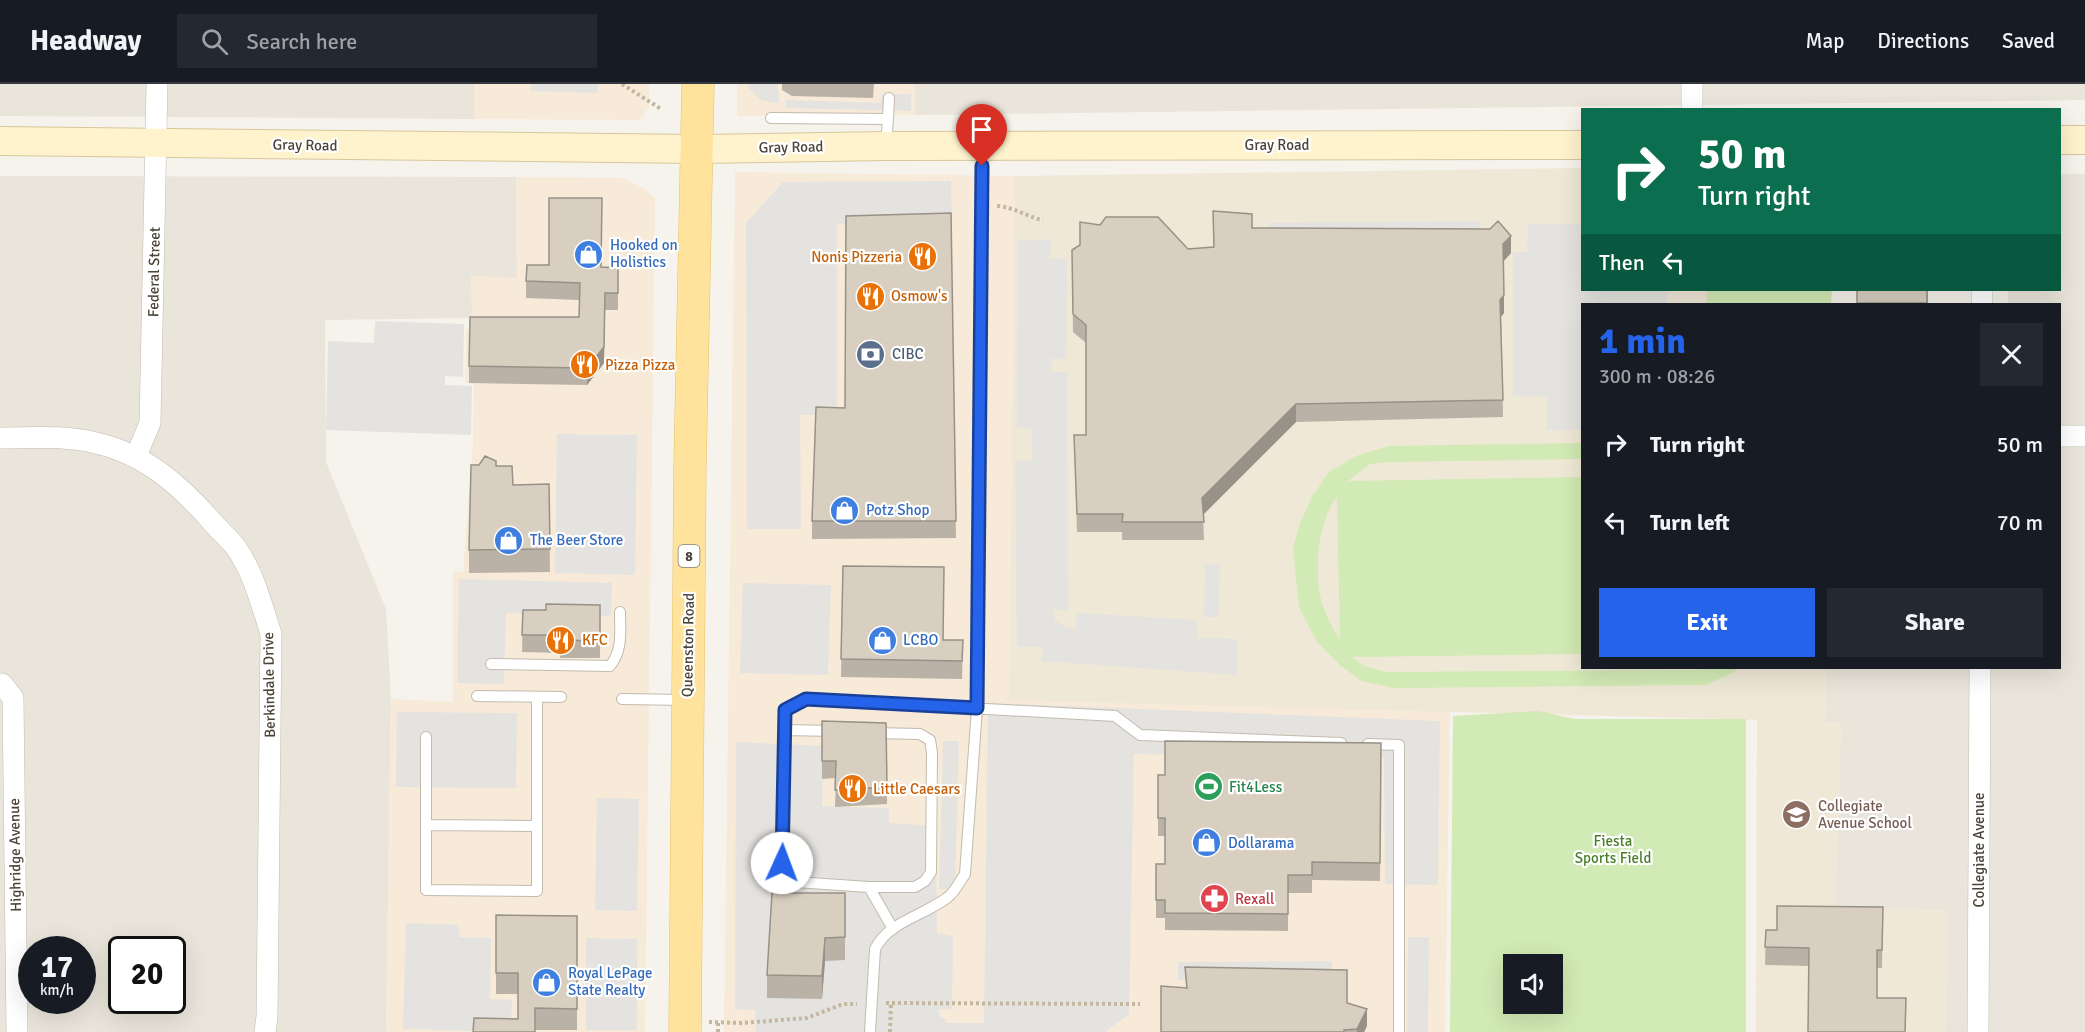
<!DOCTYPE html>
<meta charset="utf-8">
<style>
body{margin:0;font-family:Signika,sans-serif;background:#242831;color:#f1f3f6;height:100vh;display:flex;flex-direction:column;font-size:22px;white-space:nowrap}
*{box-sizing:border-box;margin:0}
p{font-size:20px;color:#9ea1a6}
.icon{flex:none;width:33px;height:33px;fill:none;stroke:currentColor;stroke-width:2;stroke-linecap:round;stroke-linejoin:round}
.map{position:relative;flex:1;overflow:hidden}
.details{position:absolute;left:1581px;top:219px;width:480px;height:366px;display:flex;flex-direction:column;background:#171b24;border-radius:0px;box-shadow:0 6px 24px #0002}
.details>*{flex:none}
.banner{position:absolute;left:1581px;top:24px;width:480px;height:183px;border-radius:0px;box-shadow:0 6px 24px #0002;background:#0b6e4f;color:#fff;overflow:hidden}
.tools{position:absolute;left:1503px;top:870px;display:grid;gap:12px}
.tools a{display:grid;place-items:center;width:60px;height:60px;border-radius:0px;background:#171b24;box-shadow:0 6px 24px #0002;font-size:30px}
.speed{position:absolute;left:18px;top:852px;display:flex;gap:12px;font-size:30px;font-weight:700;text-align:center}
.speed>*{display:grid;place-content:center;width:78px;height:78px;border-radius:50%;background:#171b24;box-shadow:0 6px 24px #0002;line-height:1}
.speed small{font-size:15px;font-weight:400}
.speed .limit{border:3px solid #111;border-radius:9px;background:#fff;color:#111}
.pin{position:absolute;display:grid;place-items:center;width:51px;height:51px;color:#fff;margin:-62px -26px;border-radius:50% 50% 50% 0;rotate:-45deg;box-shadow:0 0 6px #0007}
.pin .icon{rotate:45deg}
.me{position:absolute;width:66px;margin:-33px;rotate:2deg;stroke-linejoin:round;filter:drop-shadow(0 0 4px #0008)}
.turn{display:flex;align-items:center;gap:21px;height:126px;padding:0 18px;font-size:27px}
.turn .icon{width:78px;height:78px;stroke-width:2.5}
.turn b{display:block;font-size:42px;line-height:51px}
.then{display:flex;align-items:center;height:57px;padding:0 18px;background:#0003;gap:12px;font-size:22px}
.round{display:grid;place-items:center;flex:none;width:63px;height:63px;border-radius:0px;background:#242831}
.head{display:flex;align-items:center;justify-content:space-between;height:102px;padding:0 18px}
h1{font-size:36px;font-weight:700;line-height:45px;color:#2563eb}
.button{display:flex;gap:12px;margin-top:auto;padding:12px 18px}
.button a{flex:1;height:69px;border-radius:0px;background:#2563eb;color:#fff;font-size:24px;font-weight:700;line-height:69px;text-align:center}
.button a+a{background:#242831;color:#f1f3f6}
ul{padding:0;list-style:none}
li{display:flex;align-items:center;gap:18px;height:78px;padding:0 18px}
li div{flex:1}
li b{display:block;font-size:22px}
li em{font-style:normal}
header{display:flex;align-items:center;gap:36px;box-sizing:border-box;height:84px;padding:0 30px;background:#171b24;border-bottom:2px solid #363941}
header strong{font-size:28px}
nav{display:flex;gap:33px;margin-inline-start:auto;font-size:21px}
.search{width:420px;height:54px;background:#242831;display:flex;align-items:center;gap:15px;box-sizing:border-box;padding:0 21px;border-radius:0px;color:#9ea1a6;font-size:22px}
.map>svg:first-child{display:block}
.residential{fill:#eae5da;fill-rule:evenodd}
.commercial{fill:#f7ead8}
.education{fill:#efe8d6}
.green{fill:#d2eab5;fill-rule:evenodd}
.parking{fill:#e5e3e0}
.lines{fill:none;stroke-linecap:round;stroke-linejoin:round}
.service-casing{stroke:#c2bbae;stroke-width:12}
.minor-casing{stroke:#c2bbae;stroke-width:22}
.secondary-casing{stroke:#d6c79b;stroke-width:30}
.primary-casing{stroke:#e6c16a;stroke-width:33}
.path{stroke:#c4b79f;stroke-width:4;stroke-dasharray:3 3;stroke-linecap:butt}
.service{stroke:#fff;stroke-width:10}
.minor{stroke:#fff;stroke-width:21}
.secondary{stroke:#fff3cd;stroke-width:28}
.primary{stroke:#ffe39c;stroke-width:32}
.wall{fill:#bab2a6}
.shaded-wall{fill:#979187}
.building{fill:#d8cfc1;stroke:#979187;stroke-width:1.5}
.route-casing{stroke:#184099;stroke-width:15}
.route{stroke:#2563eb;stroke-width:10}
.labels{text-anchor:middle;stroke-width:4.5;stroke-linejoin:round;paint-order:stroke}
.shield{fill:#fff;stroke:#817c74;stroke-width:1.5}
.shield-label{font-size:14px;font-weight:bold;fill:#4b4439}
.street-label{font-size:15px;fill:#4b4439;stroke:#fff}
.shop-label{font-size:15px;fill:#366cbe;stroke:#fff;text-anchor:start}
.food-label{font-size:15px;fill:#c56008;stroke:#fff;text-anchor:start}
.service-label{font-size:15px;fill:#4e5e75;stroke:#fff;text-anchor:start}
.leisure-label{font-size:15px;fill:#27864d;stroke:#fff;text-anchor:start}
.education-label{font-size:15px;fill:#785e54;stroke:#fff;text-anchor:start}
.park-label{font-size:15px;fill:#4a7f2a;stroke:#fff}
.health-label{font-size:15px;fill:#be3a42;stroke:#fff;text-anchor:start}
</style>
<header>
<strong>Headway</strong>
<div class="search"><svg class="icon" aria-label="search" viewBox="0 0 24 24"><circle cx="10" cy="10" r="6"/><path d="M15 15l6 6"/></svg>Search here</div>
<nav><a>Map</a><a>Directions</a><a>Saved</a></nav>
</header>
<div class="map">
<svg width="2085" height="948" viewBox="0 0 2085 948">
<rect width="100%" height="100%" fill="#f6f3ec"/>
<path class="residential" d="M 0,0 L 474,0 L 474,35 L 0,32 Z
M 880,0 L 2085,0 L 2085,16 L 915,31 L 915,0 Z
M 2060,90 L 2085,90 L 2085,948 L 1945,948 L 1948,827 L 1835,823 L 1841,639 L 1825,638 L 1826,584 L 2060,584 L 2060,220 L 2008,220 L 2008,206 L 2060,206 Z
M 0,92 L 516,93 L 517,195 L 472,234 L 325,236 L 326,378 L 386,525 L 391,615 L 386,948 L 0,948 ZM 32,866 L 82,866 L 82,916 L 32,916 ZM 122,866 L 172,866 L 172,916 L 122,916 Z"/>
<path class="commercial" d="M 474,0 L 649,0 L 649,23 L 640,36 L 474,35 Z
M 737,0 L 915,0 L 915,31 L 737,32 Z
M 735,88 L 1015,92 L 1009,615 L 1450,626 L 1445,948 L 724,948 Z
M 516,93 L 624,94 L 643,104 L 655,114 L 645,948 L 386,948 L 391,615 L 453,618 L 453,487 L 463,488 L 473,358 L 474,300 L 465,299 L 466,246 L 472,246 L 471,192 L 517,194 Z"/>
<path class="education" d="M 1582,84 L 1582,206 L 1707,206 L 1707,220 L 1582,220 L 1582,584 L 1826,584 L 1825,638 L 1841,639 L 1835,823 L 1948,827 L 1945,948 L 1756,948 L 1757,636 L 1009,616 L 1015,92 Z"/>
<path class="green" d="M 1707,206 L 1832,206 L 1831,220 L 1707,220 Z
M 1582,359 L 1582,375 L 1390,378 L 1370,380 L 1348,397 L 1582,393 L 1582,570 L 1352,573 L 1364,582 L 1386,588 L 1697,586 L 1707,584 L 1739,584 L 1732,589 L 1706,601 L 1395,604 L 1361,597 L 1340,581 L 1317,558 L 1299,523 L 1293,465 L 1300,439 L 1312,413 L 1329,388 L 1356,372 L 1389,362 ZM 1337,413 L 1340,555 L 1340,556 C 1333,545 1327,534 1323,522 C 1313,492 1317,437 1337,413 Z
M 1539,627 L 1575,635 L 1746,635 L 1746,948 L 1450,948 L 1453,632 ZM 1552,880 L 1552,920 L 1514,920 L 1514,880 Z"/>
<path class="parking" d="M 531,0 L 598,0 L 598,9 L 531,7 Z
M 749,0 L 778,0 L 779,19 L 761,16 L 748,4 Z
M 882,10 L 911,10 L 911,27 L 786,24 L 786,16 L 881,19 Z
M 951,97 L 952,138 L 837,140 L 837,331 L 800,331 L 801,445 L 747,445 L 746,139 L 783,98 Z
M 1480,137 L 1480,156 L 1269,158 L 1269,139 Z
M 1528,140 L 1582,140 L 1582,206 L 1667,206 L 1667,220 L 1582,220 L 1582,346 L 1547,346 L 1547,313 L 1513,312 L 1513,168 L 1527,168 Z
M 1051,155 L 1050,174 L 1067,175 L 1066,275 L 1051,274 L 1052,288 L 1067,288 L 1068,526 L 1053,526 L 1055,536 L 1065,543 L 1075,546 L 1077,529 L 1197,536 L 1198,554 L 1237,555 L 1237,591 L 1041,577 L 1044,563 L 1017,563 L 1015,377 L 1033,376 L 1031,345 L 1017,344 L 1018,157 Z
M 375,237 L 464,240 L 463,293 L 445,292 L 445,301 L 472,302 L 471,351 L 326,346 L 328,257 L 374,259 Z
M 557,350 L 637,351 L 635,491 L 555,489 Z
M 1205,480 L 1220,481 L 1218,533 L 1204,533 Z
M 459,495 L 612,499 L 611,532 L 506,529 L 504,600 L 457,599 Z
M 743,499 L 831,501 L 828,591 L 740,589 Z
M 988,619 L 1440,637 L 1438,801 L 1385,800 L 1384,674 L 1134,670 L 1129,930 L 1105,948 L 756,948 L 755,926 L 735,925 L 736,658 L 824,662 L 822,722 L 889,724 L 889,739 L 936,742 L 937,849 L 953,852 L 952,925 L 938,926 L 940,932 L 946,936 L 946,939 L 984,939 Z
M 397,628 L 517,629 L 516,704 L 396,703 Z
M 943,657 L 959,657 L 955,805 L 939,805 Z
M 597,714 L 639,715 L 637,827 L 595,826 Z
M 406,839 L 459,841 L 459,853 L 491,854 L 490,915 L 512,916 L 511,948 L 403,945 Z
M 1408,853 L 1429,853 L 1428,948 L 1407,948 Z
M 586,854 L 637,855 L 637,946 L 586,946 Z
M 1332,877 L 1332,895 L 1178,896 L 1178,878 Z"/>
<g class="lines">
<defs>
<path id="service" d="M 771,34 L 888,35 L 886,62
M 888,35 L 889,14
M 491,580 L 610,582 C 623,566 620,548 620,528
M 477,612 L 561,613
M 622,615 L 685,616
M 785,646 L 835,647
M 426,653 L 426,806 L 537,807 L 537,613
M 1368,660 L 1399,661 L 1399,948
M 426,741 L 537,742
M 869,803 L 915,803 L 925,797 L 931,788 L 932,669 L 930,656 L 920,650 L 874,649
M 893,845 L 869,803 L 781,797 L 785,626 L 806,615 L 1115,632 L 1140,651 L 1341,659
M 870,948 L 875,865 C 889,837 924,832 948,813 C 955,808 960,797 965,790 L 977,624 L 983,64"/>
<path id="minor" d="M 1692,0 L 1692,26
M 1982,206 L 1982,220
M 2060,352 L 2085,352
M 0,354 C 32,354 65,351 96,359 C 146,370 182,403 215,441 C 222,449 231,456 237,465 C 254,490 262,522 271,550 L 267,933 L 265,948
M 136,372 L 150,339 L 157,0
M 0,600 L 2,600 L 13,614 L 17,948
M 1978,948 L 1980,584"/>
<path id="secondary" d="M 2060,56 L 2085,56
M 0,57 L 697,65 L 886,62 L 1582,61"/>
<path id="primary" d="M 685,948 L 690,382 L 698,0"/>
</defs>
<use href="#service" class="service-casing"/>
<use href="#minor" class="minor-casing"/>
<use href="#secondary" class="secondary-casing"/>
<use href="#primary" class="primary-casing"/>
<path class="path" d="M 622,0 L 661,25
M 997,122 C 1015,123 1026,133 1043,136
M 886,919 L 1140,920
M 709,938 L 742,939 L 807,934 L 843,920 L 857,920
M 718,948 L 718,938
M 890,948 L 891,919"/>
<use href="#service" class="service"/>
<use href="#minor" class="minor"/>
<use href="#secondary" class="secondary"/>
<use href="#primary" class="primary"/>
</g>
<path class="wall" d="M 782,0 L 874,0 L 873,14 L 792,12 L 782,6 Z
M 951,129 L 956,454 L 812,455 L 812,437 L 845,324 Z
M 1252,144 L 1511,169 L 1503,177 L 1504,229 L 1501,233 L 1503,333 L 1296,338 L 1203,430 L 1204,456 L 1122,456 L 1122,448 L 1077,448 L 1074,351 L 1086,351 L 1086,259 L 1073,248 L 1072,166 L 1188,165 L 1213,163 Z
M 601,183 L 618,200 L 618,226 L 605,226 L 604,279 L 587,301 L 469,299 L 469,282 L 579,233 L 579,216 L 526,214 L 526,197 Z
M 1857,206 L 1928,206 L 1928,220 L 1857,220 Z
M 479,381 L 496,382 L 513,401 L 549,400 L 550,488 L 469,489 L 469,466 Z
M 843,482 L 943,556 L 963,556 L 962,595 L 841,593 Z
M 600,521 L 600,574 L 560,574 L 560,569 L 522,568 L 523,526 L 546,526 Z
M 822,637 L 886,639 L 887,720 L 835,723 L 836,694 L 822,695 Z
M 1381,659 L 1380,797 L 1312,796 L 1312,809 L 1288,809 L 1288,847 L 1165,846 L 1165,834 L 1156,834 L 1156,780 L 1165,780 L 1165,752 L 1158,752 L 1158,734 L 1165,691 Z
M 845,809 L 845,876 L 825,877 L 822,915 L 767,914 L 767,891 Z
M 1883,823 L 1882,884 L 1877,884 L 1877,914 L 1905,948 L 1809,882 L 1765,881 L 1766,846 L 1777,846 Z
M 496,831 L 577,832 L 577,946 L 535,946 L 518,935 L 518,910 L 496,910 Z
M 1185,883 L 1347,919 L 1367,942 L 1364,948 L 1161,948 L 1186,904 Z"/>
<path class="shaded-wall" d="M 1511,152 L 1511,169 L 1503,178 L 1503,160 Z
M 605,209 L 604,279 L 587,301 L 587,284 Z
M 1504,211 L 1504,229 L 1500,234 L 1500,216 Z
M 1296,320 L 1296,338 L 1202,432 L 1202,414 Z
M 825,854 L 825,877 L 822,915 L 822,892 Z
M 1367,925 L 1367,942 L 1364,948 L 1357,948 L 1357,945 Z"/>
<path class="building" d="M 549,114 L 602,114 L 601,183 L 618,184 L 618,209 L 605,209 L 604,263 L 587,284 L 469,282 L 470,233 L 579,233 L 580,199 L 526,197 L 527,181 L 549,181 Z
M 1213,127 L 1252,130 L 1252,144 L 1490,145 L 1498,137 L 1511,152 L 1503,160 L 1504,211 L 1500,216 L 1503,316 L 1296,320 L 1202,414 L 1204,438 L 1122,438 L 1123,430 L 1077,430 L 1074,351 L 1086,351 L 1086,241 L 1073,230 L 1072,166 L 1080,161 L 1080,138 L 1100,141 L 1106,133 L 1158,133 L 1188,165 L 1214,163 Z
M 951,129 L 956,437 L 812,437 L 816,323 L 845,324 L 846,132 Z
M 1857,206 L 1927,206 L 1927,219 L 1857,219 Z
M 485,372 L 496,377 L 496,382 L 512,382 L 513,401 L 549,400 L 550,465 L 469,466 L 471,381 L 479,381 Z
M 843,482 L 944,483 L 943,556 L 963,556 L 962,577 L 841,575 Z
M 546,520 L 600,521 L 600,557 L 560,556 L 560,551 L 522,551 L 523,526 L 546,526 Z
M 822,637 L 886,639 L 887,703 L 835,706 L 836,677 L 822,677 Z
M 1165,657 L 1381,659 L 1380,779 L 1312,778 L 1312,791 L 1288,791 L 1288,830 L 1165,829 L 1165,816 L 1156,816 L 1156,780 L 1165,780 L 1165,734 L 1158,734 L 1158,691 L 1165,691 Z
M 772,809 L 845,809 L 845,853 L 825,854 L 822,892 L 767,891 Z
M 1777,822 L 1883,823 L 1882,866 L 1877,866 L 1877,914 L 1906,914 L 1905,948 L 1808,948 L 1809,864 L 1765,863 L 1766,846 L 1777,846 Z
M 496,831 L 577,832 L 577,925 L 535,924 L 535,948 L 473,948 L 474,934 L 518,935 L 518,889 L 496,889 Z
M 1185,883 L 1347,886 L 1347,919 L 1367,925 L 1357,945 L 1344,946 L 1344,948 L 1161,948 L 1161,902 L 1187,904 Z"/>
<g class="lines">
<defs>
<path id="route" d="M 782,779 L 785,626 L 806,615 L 977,624 L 982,82"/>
</defs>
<use href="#route" class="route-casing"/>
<use href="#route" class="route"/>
</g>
<defs>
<symbol id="shop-disc" viewBox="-11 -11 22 22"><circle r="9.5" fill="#3f7fe0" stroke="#fff"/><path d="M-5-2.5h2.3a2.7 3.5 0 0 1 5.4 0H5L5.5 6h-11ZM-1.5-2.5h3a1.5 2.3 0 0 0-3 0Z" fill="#fff"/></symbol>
<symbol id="restaurant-disc" viewBox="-11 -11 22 22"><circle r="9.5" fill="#e8710a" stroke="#fff"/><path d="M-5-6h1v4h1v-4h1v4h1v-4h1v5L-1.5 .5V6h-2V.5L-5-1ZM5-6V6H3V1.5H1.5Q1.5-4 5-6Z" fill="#fff"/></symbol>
<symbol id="bank-disc" viewBox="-11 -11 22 22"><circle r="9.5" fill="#5c6f8a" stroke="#fff"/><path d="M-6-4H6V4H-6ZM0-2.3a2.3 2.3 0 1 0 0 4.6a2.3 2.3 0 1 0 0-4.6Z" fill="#fff"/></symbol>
<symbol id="stadium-disc" viewBox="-11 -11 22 22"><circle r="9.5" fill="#2e9e5b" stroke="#fff"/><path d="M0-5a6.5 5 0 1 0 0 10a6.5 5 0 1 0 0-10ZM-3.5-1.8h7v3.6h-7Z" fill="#fff"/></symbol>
<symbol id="school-disc" viewBox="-11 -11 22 22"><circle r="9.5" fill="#8d6e63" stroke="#fff"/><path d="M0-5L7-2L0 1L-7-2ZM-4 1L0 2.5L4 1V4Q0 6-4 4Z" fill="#fff"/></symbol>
<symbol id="pharmacy-disc" viewBox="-11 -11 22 22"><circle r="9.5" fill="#e0444e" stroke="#fff"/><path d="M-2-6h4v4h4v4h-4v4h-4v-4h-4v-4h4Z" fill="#fff"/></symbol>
</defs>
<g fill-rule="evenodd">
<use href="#shop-disc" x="572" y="154" width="33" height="33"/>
<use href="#restaurant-disc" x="906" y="156" width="33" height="33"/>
<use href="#restaurant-disc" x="854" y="196" width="33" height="33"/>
<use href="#bank-disc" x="854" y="254" width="33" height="33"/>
<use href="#restaurant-disc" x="568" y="264" width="33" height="33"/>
<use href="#shop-disc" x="828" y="410" width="33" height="33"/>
<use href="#shop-disc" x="492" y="440" width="33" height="33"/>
<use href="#restaurant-disc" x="544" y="540" width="33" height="33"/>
<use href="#shop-disc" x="866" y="540" width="33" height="33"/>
<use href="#stadium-disc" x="1192" y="686" width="33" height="33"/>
<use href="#restaurant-disc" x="836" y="688" width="33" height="33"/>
<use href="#school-disc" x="1780" y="714" width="33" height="33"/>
<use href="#shop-disc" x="1190" y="742" width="33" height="33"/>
<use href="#pharmacy-disc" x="1198" y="798" width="33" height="33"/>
<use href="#shop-disc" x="530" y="882" width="33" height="33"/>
</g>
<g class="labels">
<rect class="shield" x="678.5" y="461" width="21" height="22" rx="4.5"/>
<g class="shield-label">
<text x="689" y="477">8</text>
</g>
<g class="street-label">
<text transform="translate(305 61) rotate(1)" y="5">Gray Road</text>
<text x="1277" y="66">Gray Road</text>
<text transform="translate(791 63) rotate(-1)" y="5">Gray Road</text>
<text transform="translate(154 188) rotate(-89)" y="5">Federal Street</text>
<text transform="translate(688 561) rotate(-89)" y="5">Queenston Road</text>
<text transform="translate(269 601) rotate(-91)" y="5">Berkindale Drive</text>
<text transform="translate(1979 766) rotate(-90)" y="5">Collegiate Avenue</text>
<text transform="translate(15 771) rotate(-91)" y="5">Highridge Avenue</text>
</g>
<g class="shop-label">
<text x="610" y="166">Hooked on<tspan x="610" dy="17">Holistics</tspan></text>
<text x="866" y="431">Potz Shop</text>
<text x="530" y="461">The Beer Store</text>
<text x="903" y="561">LCBO</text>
<text x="1228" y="764">Dollarama</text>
<text x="568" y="894">Royal LePage<tspan x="568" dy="17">State Realty</tspan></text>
</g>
<g class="food-label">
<text x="902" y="178" text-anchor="end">Nonis Pizzeria</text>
<text x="891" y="217">Osmow's</text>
<text x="605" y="286">Pizza Pizza</text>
<text x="582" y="561">KFC</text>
<text x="873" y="710">Little Caesars</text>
</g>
<g class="service-label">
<text x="892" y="275">CIBC</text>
</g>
<g class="leisure-label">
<text x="1229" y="708">Fit4Less</text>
</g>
<g class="education-label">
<text x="1818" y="727">Collegiate<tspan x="1818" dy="17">Avenue School</tspan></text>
</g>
<g class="park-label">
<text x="1613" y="762">Fiesta<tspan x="1613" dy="17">Sports Field</tspan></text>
</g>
<g class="health-label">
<text x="1235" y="820">Rexall</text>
</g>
</g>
</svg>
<div class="tools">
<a><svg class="icon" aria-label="sound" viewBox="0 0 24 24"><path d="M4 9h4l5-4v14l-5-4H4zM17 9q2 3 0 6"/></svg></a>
</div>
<div class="speed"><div>17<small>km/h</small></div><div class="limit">20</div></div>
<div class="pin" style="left:982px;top:82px;background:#d93025"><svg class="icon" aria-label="arrive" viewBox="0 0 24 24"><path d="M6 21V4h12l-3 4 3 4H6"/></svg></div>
<svg class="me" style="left:782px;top:779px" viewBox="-20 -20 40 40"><circle r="19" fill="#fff"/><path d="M0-13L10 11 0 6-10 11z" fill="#2563eb"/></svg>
<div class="banner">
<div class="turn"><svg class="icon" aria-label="right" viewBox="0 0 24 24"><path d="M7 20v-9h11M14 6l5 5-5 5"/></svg><div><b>50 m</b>Turn right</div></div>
<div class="then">Then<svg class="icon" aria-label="left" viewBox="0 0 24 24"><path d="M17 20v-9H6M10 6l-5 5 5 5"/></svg></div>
</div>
<section class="details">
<div class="head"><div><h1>1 min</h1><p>300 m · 08:26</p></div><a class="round"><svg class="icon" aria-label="close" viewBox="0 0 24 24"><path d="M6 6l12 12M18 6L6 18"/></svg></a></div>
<ul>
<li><svg class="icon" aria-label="right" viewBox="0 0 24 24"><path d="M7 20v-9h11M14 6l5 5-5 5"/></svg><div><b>Turn right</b></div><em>50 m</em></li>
<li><svg class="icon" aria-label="left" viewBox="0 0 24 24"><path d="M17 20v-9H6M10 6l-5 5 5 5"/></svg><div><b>Turn left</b></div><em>70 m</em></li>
</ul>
<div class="button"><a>Exit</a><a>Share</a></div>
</section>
</div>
